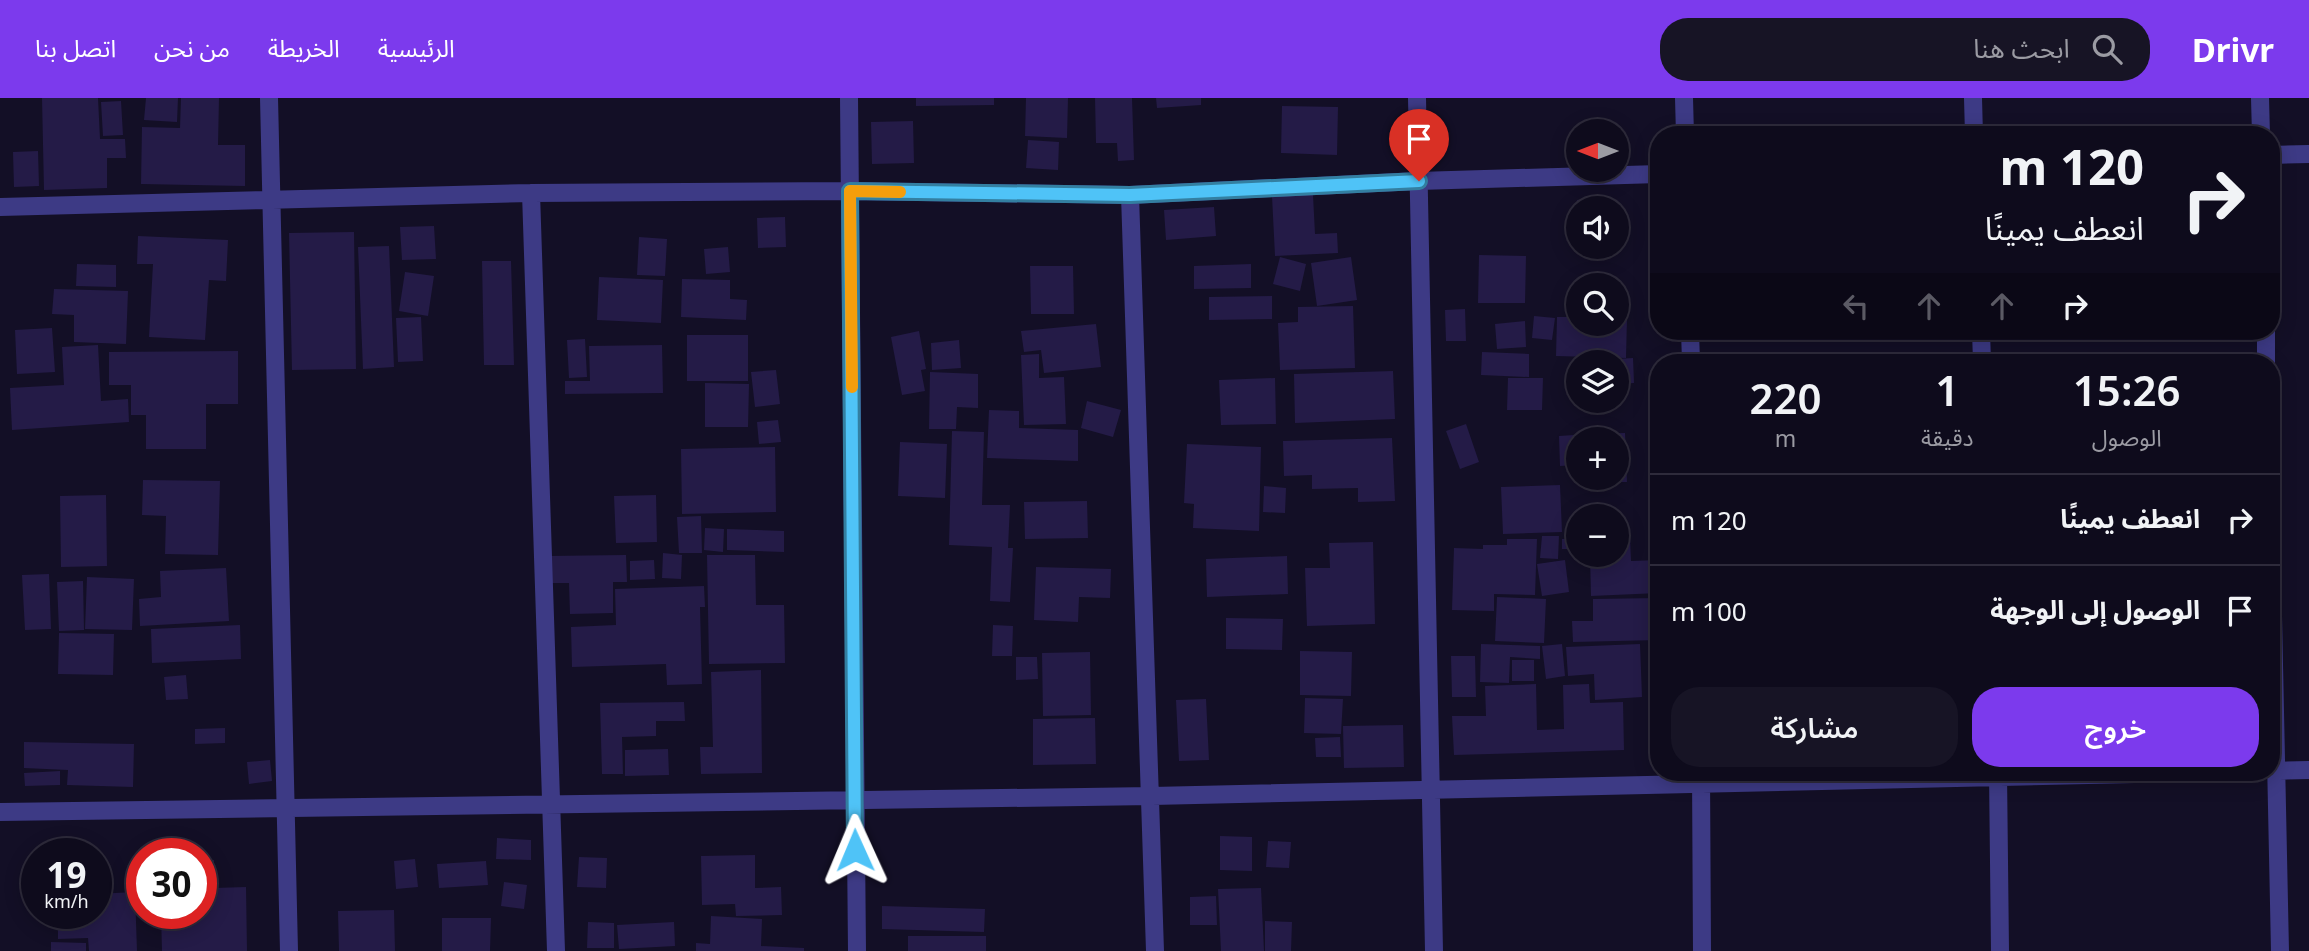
<!DOCTYPE html>
<html lang="ar">
<meta charset="utf-8">
<style>
body{margin:0;font-family:"Noto Sans","Noto Sans Arabic",sans-serif;background:#171425;color:#f1f3f6;direction:rtl;height:100vh;display:flex;flex-direction:column;font-size:26px;white-space:nowrap}
*{box-sizing:border-box;margin:0}
p{font-size:23px;color:#9b9ba3}
.icon{flex:none;width:38px;height:38px;fill:none;stroke:currentColor;stroke-width:2;stroke-linecap:round;stroke-linejoin:round}
.map{position:relative;flex:1;overflow:hidden;direction:ltr}
.side{position:absolute;left:1650px;top:256px;width:630px;height:427px;display:flex;flex-direction:column;background:#0e0b1c;border-radius:28px;box-shadow:0 4px 18px #0003,0 0 0 2px #2e2b3b;direction:rtl}
.side>*{flex:none}
.top-card{position:absolute;left:1650px;top:28px;width:630px;height:214px;border-radius:28px;box-shadow:0 4px 18px #0003,0 0 0 2px #2e2b3b;direction:rtl;background:#0e0b1c;color:#f1f3f6;overflow:hidden}
.needle{width:46px;rotate:270deg}
.buttons{position:absolute;left:1566px;top:21px;display:grid;gap:14px}
.buttons a{display:grid;place-items:center;width:63px;height:63px;border-radius:50%;background:#0e0b1c;box-shadow:0 4px 18px #0003,0 0 0 2px #2e2b3b;font-size:35px}
.speed{position:absolute;left:21px;top:740px;display:flex;gap:14px;font-size:35px;font-weight:700;text-align:center}
.speed>*{display:grid;place-content:center;width:91px;height:91px;border-radius:50%;background:#0e0b1c;box-shadow:0 4px 18px #0003,0 0 0 2px #2e2b3b;line-height:1}
.speed small{font-size:18px;font-weight:400}
.speed .limit{border:10px solid #d22;background:#fff;color:#111}
.pin{position:absolute;display:grid;place-items:center;width:60px;height:60px;color:#fff;margin:-72px -30px;border-radius:50% 50% 50% 0;rotate:-45deg;box-shadow:0 0 7px #0007}
.pin .icon{rotate:45deg}
.me{position:absolute;width:77px;margin:-38px;rotate:359deg;stroke-linejoin:round;filter:drop-shadow(0 0 5px #0008)}
.turn{display:flex;align-items:center;gap:24px;height:147px;padding:0 21px;font-size:32px}
.turn .icon{width:91px;height:91px;stroke-width:2.5}
.turn b{display:block;font-size:49px;line-height:60px}
.lanes{display:flex;align-items:center;height:66px;padding:0 21px;background:#0003;justify-content:center;gap:35px;direction:ltr}
.lanes .off{opacity:.35}
.eta{display:flex;justify-content:space-evenly;align-items:center;height:119px;text-align:center}
.eta b{font-size:42px;font-weight:600;line-height:49px}
.button{display:flex;gap:14px;margin-top:auto;padding:14px 21px}
.button a{flex:1;height:80px;border-radius:28px;background:#7c3aed;color:#fff;font-size:28px;font-weight:600;line-height:80px;text-align:center}
.button a+a{background:#171425;color:#f1f3f6}
ul{padding:0;list-style:none}
li{display:flex;align-items:center;gap:21px;height:91px;padding:0 21px;border-top:2px solid #2e2b3b}
li div{flex:1}
li b{display:block;font-size:26px}
li em{font-style:normal}
header{display:flex;align-items:center;gap:42px;box-sizing:border-box;height:98px;padding:0 35px;background:#7c3aed;color:#fff}
header strong{font-size:33px}
nav{display:flex;gap:38px;margin-inline-start:auto;font-size:24px}
.search{width:490px;height:63px;background:#171425;display:flex;align-items:center;gap:18px;box-sizing:border-box;padding:0 24px;border-radius:28px;color:#9b9ba3;font-size:26px}
.map>svg:first-child{display:block}
.building{fill:#241b47}
.lines{fill:none;stroke-linecap:round;stroke-linejoin:round}
.street{stroke:#3d3a85;stroke-width:18}
.route-casing{stroke:#337fa1;stroke-width:18}
.route{stroke:#4fc3f7;stroke-width:12}
.slow{stroke:#f59e0b;stroke-width:12}
</style>
<header>
<strong>Drivr</strong>
<div class="search"><svg class="icon" aria-label="search" viewBox="0 0 24 24"><circle cx="10" cy="10" r="6"/><path d="M15 15l6 6"/></svg>ابحث هنا</div>
<nav><a>الرئيسية</a><a>الخريطة</a><a>من نحن</a><a>اتصل بنا</a></nav>
</header>
<div class="map">
<svg width="2309" height="853" viewBox="0 0 2309 853">
<rect width="100%" height="100%" fill="#130f26"/>
<path class="building" d="M 42,0 L 98,0 L 100,41 L 125,41 L 126,60 L 107,60 L 107,90 L 44,92 Z
M 146,0 L 178,0 L 177,24 L 144,22 Z
M 181,0 L 219,0 L 218,47 L 245,47 L 245,88 L 141,86 L 142,29 L 180,30 Z
M 916,0 L 994,0 L 994,7 L 916,8 Z
M 1026,0 L 1068,0 L 1067,40 L 1025,38 Z
M 1095,0 L 1132,0 L 1134,62 L 1118,63 L 1117,45 L 1096,45 Z
M 1156,0 L 1201,0 L 1201,7 L 1157,10 Z
M 121,3 L 123,37 L 103,38 L 101,4 Z
M 1282,8 L 1338,9 L 1337,57 L 1281,55 Z
M 913,23 L 914,65 L 872,66 L 871,24 Z
M 1028,42 L 1059,44 L 1058,72 L 1026,70 Z
M 38,53 L 39,88 L 14,89 L 13,54 Z
M 1313,97 L 1315,136 L 1337,135 L 1338,155 L 1275,158 L 1272,98 Z
M 1577,102 L 1608,103 L 1608,110 L 1577,110 Z
M 1214,109 L 1216,138 L 1166,142 L 1164,112 Z
M 785,119 L 786,149 L 758,150 L 757,120 Z
M 434,128 L 436,161 L 402,162 L 400,129 Z
M 354,134 L 356,271 L 292,272 L 289,135 Z
M 138,138 L 228,142 L 226,183 L 209,182 L 205,242 L 149,239 L 153,166 L 137,166 Z
M 639,139 L 667,141 L 665,178 L 637,177 Z
M 389,148 L 394,269 L 363,271 L 358,149 Z
M 728,149 L 730,174 L 706,176 L 704,151 Z
M 1479,157 L 1526,158 L 1525,205 L 1478,205 Z
M 1280,159 L 1306,166 L 1300,193 L 1273,186 Z
M 1351,159 L 1357,202 L 1317,208 L 1311,165 Z
M 482,163 L 511,163 L 514,267 L 484,267 Z
M 77,166 L 116,167 L 116,189 L 76,188 Z
M 1251,166 L 1251,190 L 1194,191 L 1194,168 Z
M 1030,168 L 1073,168 L 1074,216 L 1031,216 Z
M 405,174 L 434,178 L 428,218 L 399,213 Z
M 599,179 L 663,182 L 661,225 L 597,222 Z
M 682,181 L 730,182 L 730,201 L 747,202 L 746,222 L 681,219 Z
M 54,191 L 128,193 L 126,246 L 74,244 L 74,217 L 52,216 Z
M 1272,198 L 1272,221 L 1209,222 L 1209,199 Z
M 1353,208 L 1355,270 L 1280,272 L 1278,225 L 1298,224 L 1298,209 Z
M 1465,211 L 1466,243 L 1446,243 L 1445,212 Z
M 1534,218 L 1555,220 L 1552,242 L 1532,240 Z
M 421,219 L 423,263 L 398,264 L 396,220 Z
M 1557,219 L 1578,219 L 1578,226 L 1617,226 L 1617,220 L 1627,220 L 1626,260 L 1556,258 Z
M 1525,223 L 1526,249 L 1497,251 L 1495,226 Z
M 1096,226 L 1101,269 L 1044,275 L 1041,252 L 1024,254 L 1021,233 Z
M 52,230 L 55,274 L 17,276 L 15,232 Z
M 919,233 L 926,271 L 921,272 L 925,293 L 902,297 L 891,239 Z
M 687,237 L 748,237 L 748,283 L 687,283 Z
M 585,241 L 587,279 L 569,280 L 567,242 Z
M 959,242 L 961,270 L 932,272 L 931,245 Z
M 98,247 L 101,303 L 128,301 L 129,324 L 12,332 L 10,290 L 64,287 L 62,249 Z
M 662,247 L 663,295 L 565,296 L 565,283 L 590,283 L 589,248 Z
M 238,253 L 238,306 L 206,306 L 206,351 L 146,351 L 146,317 L 131,317 L 131,287 L 109,287 L 109,254 Z
M 1482,254 L 1529,256 L 1529,279 L 1481,277 Z
M 1039,256 L 1039,280 L 1064,279 L 1066,326 L 1024,327 L 1021,257 Z
M 1633,260 L 1634,285 L 1617,286 L 1617,264 L 1601,264 L 1600,262 Z
M 776,272 L 780,306 L 755,309 L 751,274 Z
M 1393,273 L 1395,321 L 1295,325 L 1294,276 Z
M 930,274 L 978,276 L 978,310 L 957,309 L 956,331 L 929,331 Z
M 1275,280 L 1276,326 L 1221,327 L 1219,282 Z
M 1508,280 L 1543,280 L 1542,312 L 1507,312 Z
M 705,285 L 749,286 L 748,329 L 705,329 Z
M 1087,303 L 1121,312 L 1113,339 L 1081,330 Z
M 989,312 L 1019,313 L 1019,330 L 1078,332 L 1078,363 L 987,360 Z
M 778,322 L 781,344 L 759,346 L 757,324 Z
M 1466,326 L 1479,364 L 1460,371 L 1446,333 Z
M 952,333 L 984,334 L 982,407 L 1010,407 L 1008,450 L 1013,450 L 1010,504 L 990,503 L 992,449 L 949,447 Z
M 1625,335 L 1627,384 L 1605,384 L 1605,380 L 1617,380 L 1617,341 L 1585,341 L 1585,336 Z
M 1574,337 L 1576,367 L 1560,368 L 1559,338 Z
M 1392,340 L 1395,403 L 1358,404 L 1358,390 L 1312,391 L 1312,377 L 1284,378 L 1283,343 Z
M 900,344 L 947,346 L 945,400 L 898,398 Z
M 1187,346 L 1261,349 L 1259,433 L 1193,430 L 1194,406 L 1184,405 Z
M 775,349 L 776,414 L 682,416 L 681,351 Z
M 143,382 L 220,383 L 218,457 L 165,456 L 166,418 L 142,417 Z
M 1560,387 L 1562,434 L 1503,436 L 1501,389 Z
M 1264,388 L 1286,390 L 1285,415 L 1263,414 Z
M 106,397 L 107,468 L 61,469 L 60,398 Z
M 656,397 L 657,444 L 616,445 L 614,398 Z
M 1087,403 L 1088,440 L 1025,441 L 1024,404 Z
M 701,418 L 702,455 L 679,455 L 677,419 Z
M 705,430 L 724,431 L 723,454 L 704,452 Z
M 727,431 L 784,433 L 784,454 L 727,452 Z
M 1542,438 L 1559,438 L 1558,461 L 1540,460 Z
M 1617,439 L 1630,439 L 1631,463 L 1659,462 L 1659,495 L 1591,498 L 1590,457 L 1617,457 Z
M 1507,441 L 1537,441 L 1535,497 L 1494,496 L 1494,513 L 1452,512 L 1454,450 L 1483,451 L 1483,447 L 1507,447 Z
M 1562,441 L 1578,441 L 1578,451 L 1562,451 Z
M 1373,444 L 1375,526 L 1307,528 L 1305,470 L 1330,470 L 1329,445 Z
M 663,455 L 682,457 L 681,481 L 662,480 Z
M 626,457 L 627,484 L 613,484 L 613,515 L 570,516 L 569,485 L 549,485 L 548,458 Z
M 707,457 L 755,457 L 756,507 L 784,507 L 785,565 L 709,566 Z
M 1287,458 L 1288,496 L 1207,499 L 1206,461 Z
M 654,462 L 655,481 L 630,482 L 630,463 Z
M 1565,462 L 1569,494 L 1542,498 L 1537,466 Z
M 1036,469 L 1111,471 L 1110,500 L 1079,499 L 1078,524 L 1034,522 Z
M 226,470 L 229,523 L 140,528 L 139,501 L 161,499 L 160,473 Z
M 49,476 L 51,531 L 25,532 L 22,477 Z
M 87,479 L 134,481 L 132,532 L 85,531 Z
M 83,483 L 84,532 L 59,533 L 57,484 Z
M 704,488 L 705,509 L 700,509 L 702,586 L 667,587 L 666,566 L 572,569 L 571,529 L 616,527 L 615,491 Z
M 1497,499 L 1546,501 L 1544,545 L 1495,543 Z
M 1659,500 L 1659,542 L 1573,544 L 1572,523 L 1593,523 L 1593,501 Z
M 1226,520 L 1283,521 L 1282,552 L 1226,551 Z
M 240,527 L 241,561 L 152,565 L 151,531 Z
M 993,527 L 1013,528 L 1012,558 L 992,558 Z
M 59,535 L 114,536 L 113,577 L 58,576 Z
M 1481,546 L 1540,548 L 1540,561 L 1510,559 L 1509,585 L 1480,584 Z
M 1562,546 L 1565,578 L 1546,581 L 1542,548 Z
M 1640,546 L 1642,599 L 1595,602 L 1594,576 L 1568,578 L 1566,549 Z
M 1300,553 L 1352,554 L 1351,598 L 1300,597 Z
M 1090,554 L 1091,617 L 1043,618 L 1042,555 Z
M 1451,558 L 1475,558 L 1476,599 L 1452,599 Z
M 1016,559 L 1037,559 L 1038,581 L 1016,582 Z
M 1512,562 L 1534,562 L 1534,583 L 1512,583 Z
M 761,572 L 762,675 L 701,676 L 700,649 L 713,649 L 711,574 Z
M 186,577 L 188,601 L 166,602 L 164,579 Z
M 1536,586 L 1537,632 L 1564,631 L 1563,587 L 1589,586 L 1590,605 L 1623,604 L 1624,652 L 1454,657 L 1452,618 L 1486,618 L 1485,588 Z
M 1305,600 L 1343,601 L 1341,636 L 1304,635 Z
M 1206,601 L 1209,662 L 1179,663 L 1176,602 Z
M 684,604 L 685,623 L 656,623 L 656,638 L 622,639 L 623,676 L 602,676 L 600,605 Z
M 1095,620 L 1096,666 L 1033,667 L 1033,621 Z
M 1403,627 L 1404,669 L 1344,670 L 1343,628 Z
M 225,630 L 225,645 L 195,646 L 195,631 Z
M 1340,639 L 1341,659 L 1316,659 L 1315,640 Z
M 24,644 L 134,646 L 133,689 L 67,687 L 68,672 L 24,670 Z
M 668,651 L 669,677 L 625,678 L 625,652 Z
M 270,662 L 272,683 L 249,686 L 247,664 Z
M 60,673 L 60,687 L 25,688 L 24,675 Z
M 1220,738 L 1252,739 L 1252,773 L 1220,772 Z
M 497,740 L 531,742 L 531,762 L 496,761 Z
M 1268,743 L 1291,744 L 1289,770 L 1266,769 Z
M 755,757 L 755,790 L 781,789 L 782,817 L 736,818 L 735,806 L 702,807 L 701,758 Z
M 579,759 L 607,760 L 606,790 L 577,789 Z
M 415,761 L 418,789 L 396,791 L 394,763 Z
M 201,762 L 214,762 L 214,790 L 246,789 L 247,853 L 162,853 L 161,816 L 201,816 Z
M 486,763 L 488,787 L 439,790 L 437,766 Z
M 504,784 L 527,787 L 524,811 L 501,808 Z
M 1261,790 L 1264,853 L 1221,853 L 1218,791 Z
M 135,794 L 137,853 L 89,853 L 88,840 L 58,841 L 58,816 L 96,816 L 96,796 Z
M 1216,798 L 1217,827 L 1190,827 L 1190,799 Z
M 882,808 L 985,811 L 984,834 L 882,831 Z
M 394,812 L 395,853 L 339,853 L 338,813 Z
M 711,818 L 762,821 L 761,848 L 804,850 L 804,853 L 696,853 L 696,845 L 710,846 Z
M 442,820 L 491,820 L 490,853 L 442,853 Z
M 1265,823 L 1292,824 L 1291,853 L 1265,853 Z
M 588,824 L 614,825 L 614,850 L 587,850 Z
M 674,824 L 675,848 L 619,851 L 617,827 Z
M 908,838 L 986,838 L 986,853 L 908,853 Z
M 51,844 L 86,845 L 86,853 L 51,853 Z"/>
<g class="lines">
<path class="street" d="M 269,0 L 289,853
M 849,0 L 857,853
M 1417,0 L 1434,853
M 1684,0 L 1685,37
M 1973,0 L 1974,37
M 2260,0 L 2261,37
M 2272,57 L 2309,56
M 531,95 L 556,853
M 1130,97 L 1155,853
M 0,109 L 531,95 L 850,93 L 1130,97 L 1418,83 L 1659,76
M 1690,233 L 1691,264
M 1981,233 L 1982,264
M 2266,233 L 2266,264
M 2272,470 L 2280,853
M 2272,673 L 2309,672
M 1701,674 L 1702,853
M 1998,674 L 2000,853
M 0,714 L 1152,698 L 2226,674"/>
</g>
<g class="lines">
<defs>
<path id="route" d="M 855,752 L 850,93 L 1130,97 L 1419,83"/>
</defs>
<use href="#route" class="route-casing"/>
<use href="#route" class="route"/>
<path class="slow" d="M 852,289 L 850,93 L 900,94"/>
</g>
</svg>
<div class="buttons">
<a><svg class="needle" viewBox="-14 -14 28 28"><path d="M0-13l5 13h-10z" fill="#e53935"/><path d="M0 13l5-13h-10z" fill="#9b9ba3"/></svg></a>
<a><svg class="icon" aria-label="sound" viewBox="0 0 24 24"><path d="M4 9h4l5-4v14l-5-4H4zM17 9q2 3 0 6"/></svg></a>
<a><svg class="icon" aria-label="search" viewBox="0 0 24 24"><circle cx="10" cy="10" r="6"/><path d="M15 15l6 6"/></svg></a>
<a><svg class="icon" aria-label="layers" viewBox="0 0 24 24"><path d="M12 4l9 5-9 5-9-5zM3 14l9 5 9-5"/></svg></a>
<a>+</a>
<a>−</a>
</div>
<div class="speed"><div>19<small>km/h</small></div><div class="limit">30</div></div>
<div class="pin" style="left:1419px;top:83px;background:#d93025"><svg class="icon" aria-label="arrive" viewBox="0 0 24 24"><path d="M6 21V4h12l-3 4 3 4H6"/></svg></div>
<svg class="me" style="left:855px;top:752px" viewBox="-20 -20 40 40"><path d="M0-17L14 15 0 8-14 15z" fill="#4fc3f7" stroke="#fff" stroke-width="4"/></svg>
<div class="top-card">
<div class="turn"><svg class="icon" aria-label="right" viewBox="0 0 24 24"><path d="M7 20v-9h11M14 6l5 5-5 5"/></svg><div><b>120 m</b>انعطف يمينًا</div></div>
<div class="lanes"><svg class="icon off" aria-label="left" viewBox="0 0 24 24"><path d="M17 20v-9H6M10 6l-5 5 5 5"/></svg><svg class="icon off" aria-label="ahead" viewBox="0 0 24 24"><path d="M12 20V5M6 11l6-6 6 6"/></svg><svg class="icon off" aria-label="ahead" viewBox="0 0 24 24"><path d="M12 20V5M6 11l6-6 6 6"/></svg><svg class="icon" aria-label="right" viewBox="0 0 24 24"><path d="M7 20v-9h11M14 6l5 5-5 5"/></svg></div>
</div>
<section class="side">
<div class="eta">
<div><b>15:26</b><p>الوصول</p></div>
<div><b>1</b><p>دقيقة</p></div>
<div><b>220</b><p>m</p></div>
</div>
<ul>
<li><svg class="icon" aria-label="right" viewBox="0 0 24 24"><path d="M7 20v-9h11M14 6l5 5-5 5"/></svg><div><b>انعطف يمينًا</b></div><em>120 m</em></li>
<li><svg class="icon" aria-label="arrive" viewBox="0 0 24 24"><path d="M6 21V4h12l-3 4 3 4H6"/></svg><div><b>الوصول إلى الوجهة</b></div><em>100 m</em></li>
</ul>
<div class="button"><a>خروج</a><a>مشاركة</a></div>
</section>
</div>
